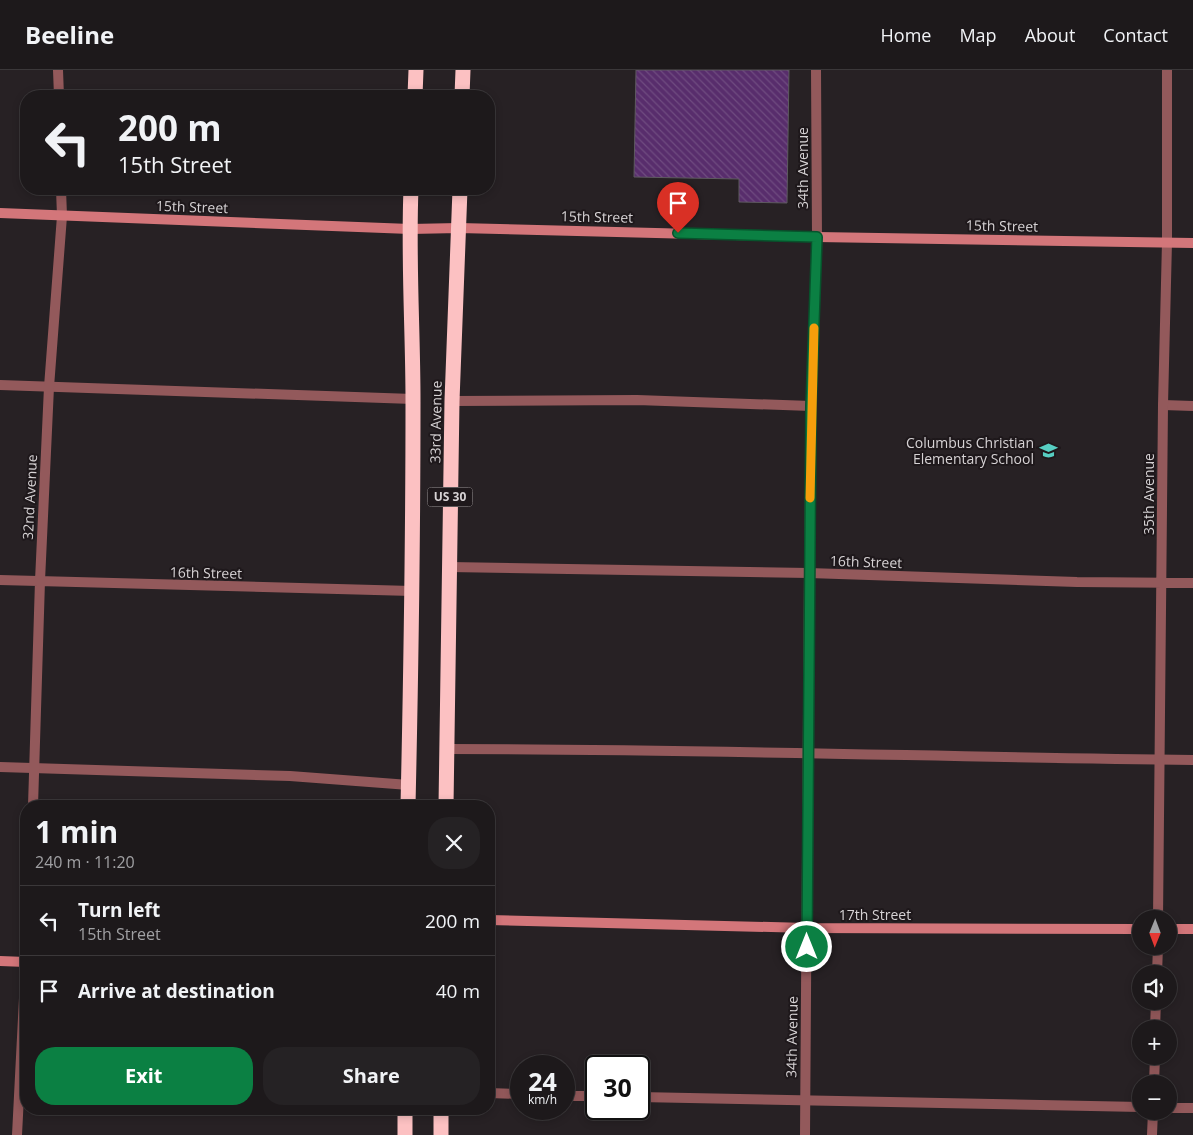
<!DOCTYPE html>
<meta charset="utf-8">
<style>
body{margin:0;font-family:"Open Sans",sans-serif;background:#252224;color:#f1f3f6;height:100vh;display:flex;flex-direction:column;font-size:19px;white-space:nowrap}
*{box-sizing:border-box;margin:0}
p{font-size:16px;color:#a0a0a3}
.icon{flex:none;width:28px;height:28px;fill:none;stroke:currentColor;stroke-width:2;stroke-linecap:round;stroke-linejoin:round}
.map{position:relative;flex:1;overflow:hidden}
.drawer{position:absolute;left:20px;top:730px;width:475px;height:315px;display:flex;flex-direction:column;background:#1d191b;border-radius:20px;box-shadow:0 2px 8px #0003,0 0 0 1px #3b383a}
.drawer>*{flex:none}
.banner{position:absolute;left:20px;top:20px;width:475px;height:105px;border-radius:20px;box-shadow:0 2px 8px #0003,0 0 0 1px #3b383a;background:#1d191b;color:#f1f3f6;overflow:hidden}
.needle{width:32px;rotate:181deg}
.buttons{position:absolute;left:1132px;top:840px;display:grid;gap:10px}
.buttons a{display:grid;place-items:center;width:45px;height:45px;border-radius:50%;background:#1d191b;box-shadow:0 2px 8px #0003,0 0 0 1px #3b383a;font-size:25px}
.speed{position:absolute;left:510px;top:985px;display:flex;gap:10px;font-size:25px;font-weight:700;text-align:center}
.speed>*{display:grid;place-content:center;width:65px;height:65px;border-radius:50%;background:#1d191b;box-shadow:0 2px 8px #0003,0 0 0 1px #3b383a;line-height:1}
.speed small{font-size:12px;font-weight:400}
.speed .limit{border:2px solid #111;border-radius:8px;background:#fff;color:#111}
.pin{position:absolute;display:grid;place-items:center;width:42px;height:42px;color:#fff;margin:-51px -21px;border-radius:50% 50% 50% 0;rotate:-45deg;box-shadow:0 0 5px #0007}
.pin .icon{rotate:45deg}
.me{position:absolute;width:55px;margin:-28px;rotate:0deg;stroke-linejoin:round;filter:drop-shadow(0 0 4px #0008)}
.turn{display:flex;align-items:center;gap:18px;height:105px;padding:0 15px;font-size:22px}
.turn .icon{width:65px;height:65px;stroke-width:2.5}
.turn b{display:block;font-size:35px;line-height:42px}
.round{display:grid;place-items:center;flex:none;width:52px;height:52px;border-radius:20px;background:#252224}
.headline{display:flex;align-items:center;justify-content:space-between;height:85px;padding:0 15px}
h1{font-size:30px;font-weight:700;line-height:38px}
.cta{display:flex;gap:10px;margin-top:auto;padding:10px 15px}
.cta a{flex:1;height:58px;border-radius:20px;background:#0b8043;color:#fff;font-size:20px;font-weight:700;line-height:58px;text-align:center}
.cta a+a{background:#252224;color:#f1f3f6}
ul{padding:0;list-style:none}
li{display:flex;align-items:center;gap:15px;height:70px;padding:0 15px;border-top:1px solid #3b383a}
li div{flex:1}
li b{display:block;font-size:19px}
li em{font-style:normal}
header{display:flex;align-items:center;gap:30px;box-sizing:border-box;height:70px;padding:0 25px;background:#1d191b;border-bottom:1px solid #3b383a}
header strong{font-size:24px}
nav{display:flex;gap:28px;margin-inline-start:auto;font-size:18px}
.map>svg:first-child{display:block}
.building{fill:url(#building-back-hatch);stroke:#5e5a60}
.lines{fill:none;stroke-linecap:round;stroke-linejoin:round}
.lane{stroke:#93595b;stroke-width:10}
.street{stroke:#93595b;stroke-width:10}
.secondary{stroke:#d3767a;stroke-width:10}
.highway{stroke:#fcc1c2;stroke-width:15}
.route-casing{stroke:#07532c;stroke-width:12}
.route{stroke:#0b8043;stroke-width:9}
.slow{stroke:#f59e0b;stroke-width:9}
.labels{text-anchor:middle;stroke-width:4;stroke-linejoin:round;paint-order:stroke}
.shield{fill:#1e181b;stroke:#9f9a9c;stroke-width:1}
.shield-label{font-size:12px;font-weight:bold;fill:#d6d2d4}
.street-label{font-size:14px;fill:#d6d2d4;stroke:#1e181b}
.poi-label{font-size:14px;fill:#d6d2d4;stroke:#1e181b;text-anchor:end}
</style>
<header>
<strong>Beeline</strong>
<nav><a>Home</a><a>Map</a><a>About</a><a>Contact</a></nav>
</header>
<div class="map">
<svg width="1193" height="1065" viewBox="0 0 1193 1065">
<defs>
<pattern id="building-back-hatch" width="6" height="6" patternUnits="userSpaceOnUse" patternTransform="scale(1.25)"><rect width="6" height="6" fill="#582d6c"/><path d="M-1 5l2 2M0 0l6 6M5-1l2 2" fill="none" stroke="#6f4b80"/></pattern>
</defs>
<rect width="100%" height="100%" fill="#272124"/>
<path class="building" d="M 636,0 L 789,0 L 787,133 L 739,132 L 739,109 L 634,107 Z"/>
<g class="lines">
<path class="lane" d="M 0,315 L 413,329
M 452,331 L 637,330 L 811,336
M 1163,335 L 1193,336
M 447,679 C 696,679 944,687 1193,690
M 0,697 L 290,706 L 409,715
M 489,1023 L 521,1024
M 564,1026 L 596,1026
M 639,1027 L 1141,1037
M 1169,1038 L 1193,1038"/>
<path class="street" d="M 58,0 L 59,26
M 449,497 L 809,503 L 1077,512 L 1193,513
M 0,510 L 412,521
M 33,736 L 40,511 L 49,317 L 62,146 L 61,119
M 1158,849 L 1163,335 L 1167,172 L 1167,0
M 1157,904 L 1158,876
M 1155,959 L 1156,931
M 1154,1014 L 1155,986
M 17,1065 L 26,889
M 805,1065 L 809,503 L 811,336 L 817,167 L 816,0
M 1152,1065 L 1153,1041"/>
<path class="secondary" d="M 0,143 L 410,159 L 459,158 L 817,167 L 1193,173
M 489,850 L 807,858 L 1141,859
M 1169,859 L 1193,859
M 0,891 L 26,892"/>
<path class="highway" d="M 415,26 L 416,0
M 462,26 L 463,0
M 408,736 C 411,601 413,466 413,331 C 413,260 408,189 411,119
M 446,736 L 452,331 L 460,119
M 405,1065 L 405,1039
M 441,1065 L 441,1039"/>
</g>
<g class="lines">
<defs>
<path id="route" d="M 678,163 L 817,167 L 811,336 L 807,877"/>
</defs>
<use href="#route" class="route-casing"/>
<use href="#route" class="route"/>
<path class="slow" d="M 810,428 L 814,258"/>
</g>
<defs>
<symbol id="school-bare" viewBox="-9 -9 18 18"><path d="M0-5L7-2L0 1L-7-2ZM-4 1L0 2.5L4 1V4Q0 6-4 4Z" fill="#57cec2" stroke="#1e181b" stroke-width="2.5" paint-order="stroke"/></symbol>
</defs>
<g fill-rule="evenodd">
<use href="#school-bare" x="1036" y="368" width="25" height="25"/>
</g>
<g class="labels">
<rect class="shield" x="427.5" y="417.5" width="45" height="19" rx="4"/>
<g class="shield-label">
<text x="450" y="431">US 30</text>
</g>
<g class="street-label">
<text transform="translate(803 98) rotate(-90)" y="5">34th Avenue</text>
<text transform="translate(192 137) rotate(2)" y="5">15th Street</text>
<text transform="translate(597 147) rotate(1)" y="5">15th Street</text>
<text transform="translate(1002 156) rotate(1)" y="5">15th Street</text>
<text transform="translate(436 352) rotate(-89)" y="5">33rd Avenue</text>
<text transform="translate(1149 424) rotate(-90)" y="5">35th Avenue</text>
<text transform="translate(30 427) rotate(-87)" y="5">32nd Avenue</text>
<text transform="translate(866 492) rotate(2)" y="5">16th Street</text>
<text transform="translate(206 503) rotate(1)" y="5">16th Street</text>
<text x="875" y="850">17th Street</text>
<text transform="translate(792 967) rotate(-89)" y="5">34th Avenue</text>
</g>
<g class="poi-label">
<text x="1034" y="378">Columbus Christian<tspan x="1034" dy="16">Elementary School</tspan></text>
</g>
</g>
</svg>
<div class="buttons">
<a><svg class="needle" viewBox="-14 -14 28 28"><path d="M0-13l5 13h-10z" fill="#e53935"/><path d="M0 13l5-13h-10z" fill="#a0a0a3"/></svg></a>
<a><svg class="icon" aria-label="sound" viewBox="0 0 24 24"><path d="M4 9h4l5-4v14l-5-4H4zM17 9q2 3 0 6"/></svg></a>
<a>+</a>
<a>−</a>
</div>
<div class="speed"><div>24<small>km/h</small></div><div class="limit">30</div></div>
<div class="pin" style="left:678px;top:163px;background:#d93025"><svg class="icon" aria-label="arrive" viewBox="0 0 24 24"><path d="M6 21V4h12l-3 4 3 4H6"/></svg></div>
<svg class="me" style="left:807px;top:877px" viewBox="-20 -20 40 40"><circle r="17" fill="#0b8043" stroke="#fff" stroke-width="3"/><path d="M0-11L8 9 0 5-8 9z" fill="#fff"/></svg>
<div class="banner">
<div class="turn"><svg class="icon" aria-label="left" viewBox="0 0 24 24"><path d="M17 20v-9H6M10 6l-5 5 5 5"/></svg><div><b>200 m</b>15th Street</div></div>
</div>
<section class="drawer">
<div class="headline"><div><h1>1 min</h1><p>240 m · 11:20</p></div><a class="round"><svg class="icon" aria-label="close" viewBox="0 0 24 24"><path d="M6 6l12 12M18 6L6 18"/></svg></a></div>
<ul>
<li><svg class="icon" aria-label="left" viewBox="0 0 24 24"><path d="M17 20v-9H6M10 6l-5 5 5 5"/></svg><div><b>Turn left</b><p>15th Street</p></div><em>200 m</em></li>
<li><svg class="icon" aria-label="arrive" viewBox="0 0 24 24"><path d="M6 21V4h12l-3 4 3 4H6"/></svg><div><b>Arrive at destination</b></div><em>40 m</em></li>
</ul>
<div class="cta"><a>Exit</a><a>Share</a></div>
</section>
</div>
